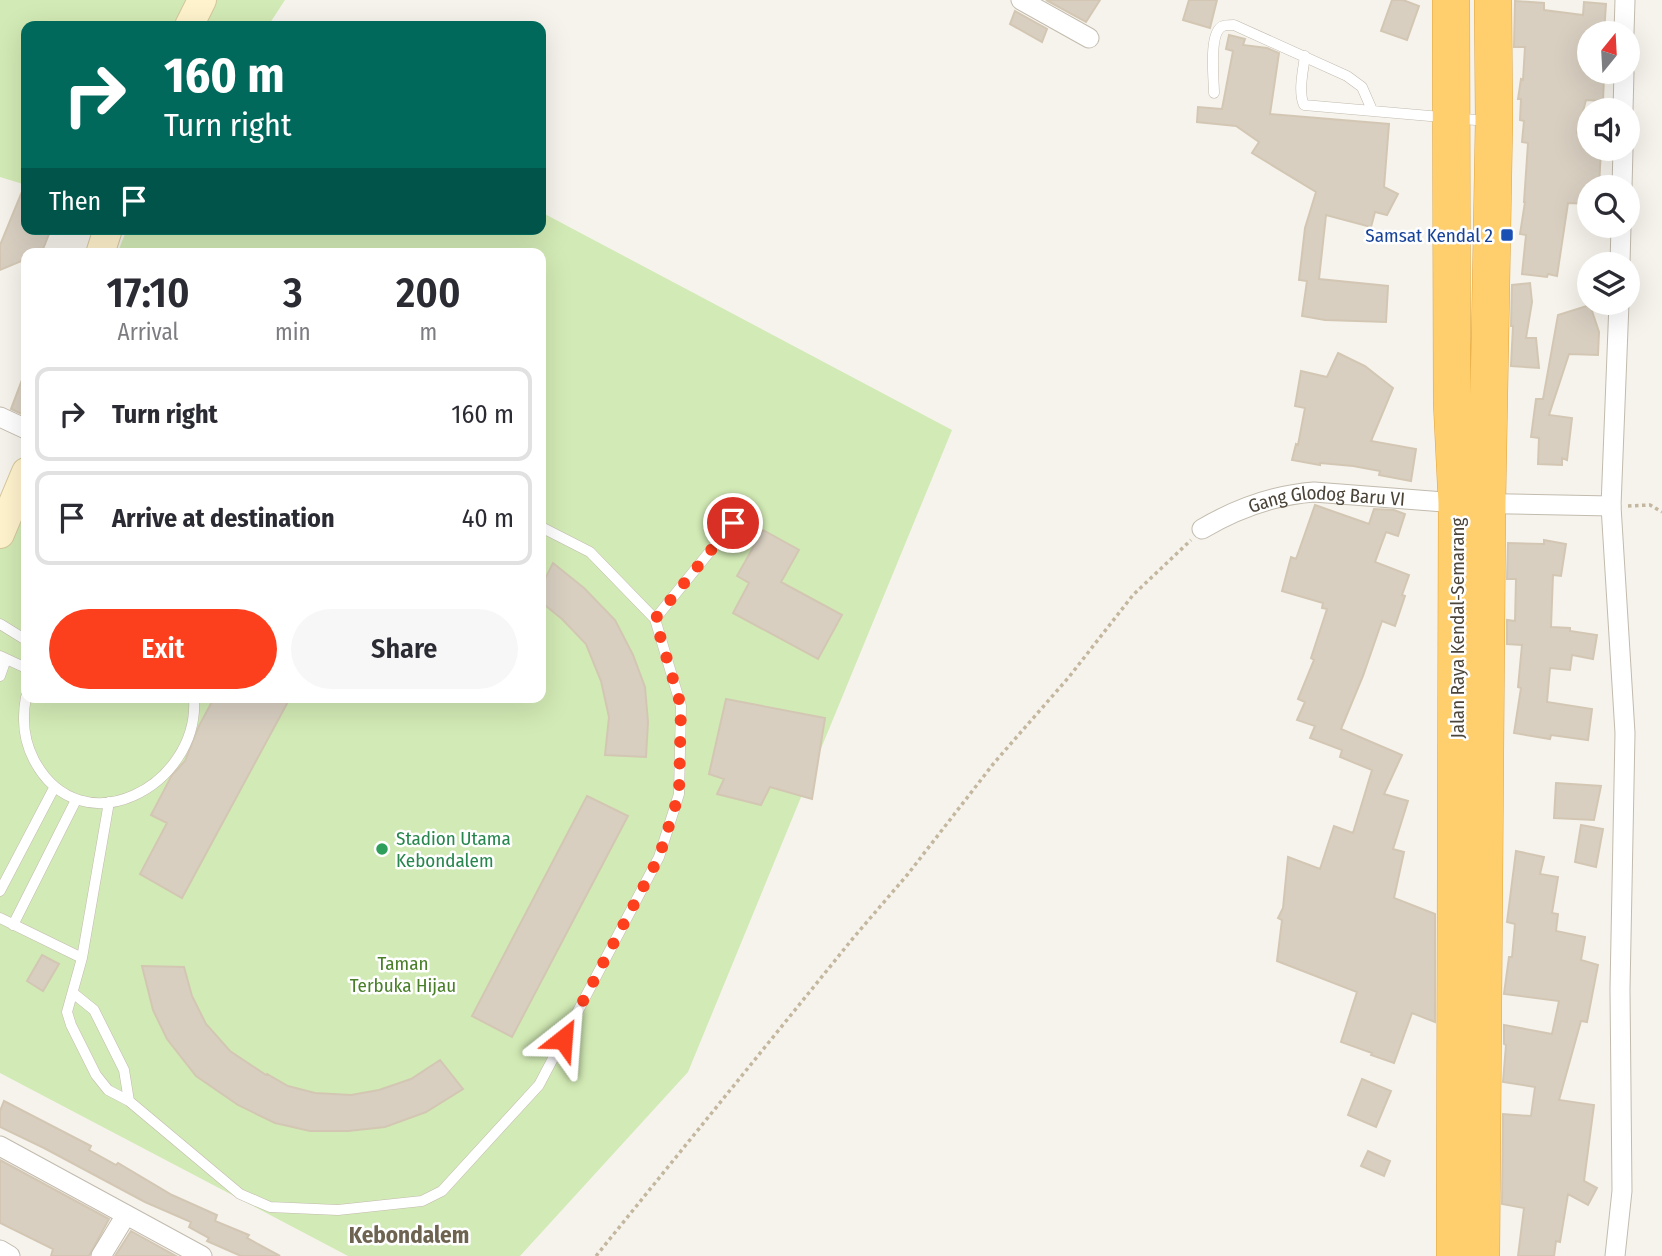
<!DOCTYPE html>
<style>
body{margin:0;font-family:"Fira Sans Condensed",sans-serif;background:#f7f7f7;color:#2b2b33;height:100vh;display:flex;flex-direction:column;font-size:26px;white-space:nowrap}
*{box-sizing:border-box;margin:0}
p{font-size:23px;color:#7c7c81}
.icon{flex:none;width:38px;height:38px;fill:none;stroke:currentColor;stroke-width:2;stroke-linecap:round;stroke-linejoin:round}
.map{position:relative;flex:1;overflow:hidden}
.sheet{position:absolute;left:21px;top:248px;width:525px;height:455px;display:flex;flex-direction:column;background:#fff;border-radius:14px;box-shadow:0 7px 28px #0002}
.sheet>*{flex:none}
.hud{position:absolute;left:21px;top:21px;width:525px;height:214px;border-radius:14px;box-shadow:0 7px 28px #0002;background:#00695c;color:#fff;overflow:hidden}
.needle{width:46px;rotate:18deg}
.tools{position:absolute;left:1577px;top:21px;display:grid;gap:14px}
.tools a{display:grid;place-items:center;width:63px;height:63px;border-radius:50%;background:#fff;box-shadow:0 7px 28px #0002;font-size:35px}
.pin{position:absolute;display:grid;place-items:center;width:60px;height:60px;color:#fff;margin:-30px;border:4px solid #fff;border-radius:50%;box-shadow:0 2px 7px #0007}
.me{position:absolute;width:77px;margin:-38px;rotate:28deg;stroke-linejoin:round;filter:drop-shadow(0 0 5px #0008)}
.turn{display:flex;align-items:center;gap:24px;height:147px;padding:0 28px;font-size:32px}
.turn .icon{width:91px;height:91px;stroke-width:2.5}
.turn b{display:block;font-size:49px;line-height:60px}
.then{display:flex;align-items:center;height:66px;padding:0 28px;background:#0003;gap:14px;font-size:26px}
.eta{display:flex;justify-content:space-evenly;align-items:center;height:119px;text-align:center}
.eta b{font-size:42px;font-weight:600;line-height:49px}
.primary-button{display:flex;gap:14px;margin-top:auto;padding:14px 28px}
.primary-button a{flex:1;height:80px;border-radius:42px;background:#fc3f1d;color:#fff;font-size:28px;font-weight:600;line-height:80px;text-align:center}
.primary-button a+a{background:#f7f7f7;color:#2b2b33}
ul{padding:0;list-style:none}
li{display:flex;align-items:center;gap:21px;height:94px;margin:0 14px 10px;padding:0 14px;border:4px solid #e1e1e2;border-radius:14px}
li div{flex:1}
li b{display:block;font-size:26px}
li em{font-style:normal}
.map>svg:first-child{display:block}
.green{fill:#d2eab5}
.building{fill:#d8cfc1;stroke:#d3c7b4;stroke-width:2}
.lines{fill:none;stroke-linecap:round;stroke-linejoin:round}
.lane-casing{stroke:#c2bbae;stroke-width:11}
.street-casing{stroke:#c2bbae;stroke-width:21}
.secondary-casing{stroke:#d6c79b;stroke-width:30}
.highway-casing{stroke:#e0a43c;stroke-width:38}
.path{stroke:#c4b79f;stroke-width:3.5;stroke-dasharray:3.5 3.5;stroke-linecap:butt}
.lane{stroke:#fff;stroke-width:10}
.street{stroke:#fff;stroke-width:19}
.secondary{stroke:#fff3cd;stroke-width:28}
.highway{stroke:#ffcf6e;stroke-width:37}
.route{stroke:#fc3f1d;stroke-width:12;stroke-dasharray:0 21.6}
.transit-dot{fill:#1a4fb4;stroke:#fff;stroke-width:2.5}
.leisure-dot{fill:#2e9e5b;stroke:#fff;stroke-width:2.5}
.labels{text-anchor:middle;stroke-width:5;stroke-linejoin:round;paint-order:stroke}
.transit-label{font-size:19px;fill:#164399;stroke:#fff;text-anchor:end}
.street-label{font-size:19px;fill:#4b4439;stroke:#fff}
.leisure-label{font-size:19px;fill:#27864d;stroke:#fff;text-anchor:start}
.park-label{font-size:19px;fill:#4a7f2a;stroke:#fff}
.quarter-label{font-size:23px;font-weight:bold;fill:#6e6250;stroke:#fff}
</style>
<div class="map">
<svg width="1662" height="1256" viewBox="0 0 1662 1256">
<rect width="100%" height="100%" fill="#f6f3ec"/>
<path class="green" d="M 0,0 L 285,0 L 268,26 L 26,26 L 26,185 L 0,177 Z
M 541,212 L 952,430 L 688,1072 L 520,1256 L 348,1256 L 0,1073 L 0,544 L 26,479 L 26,698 L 541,698 L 541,254 L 117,254 L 127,229 L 541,229 Z"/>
<path class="building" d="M 1046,0 L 1100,0 L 1086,22 Z
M 1189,0 L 1217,0 L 1210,28 L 1183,20 Z
M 1392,0 L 1403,0 L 1419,6 L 1407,40 L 1381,31 Z
M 1515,1 L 1544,3 L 1544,10 L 1583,15 L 1584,2 L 1606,4 L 1604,33 L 1589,33 L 1589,76 L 1604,77 L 1603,101 L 1586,100 L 1577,133 L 1589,135 L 1589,149 L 1601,149 L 1599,187 L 1589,187 L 1589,204 L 1568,203 L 1557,276 L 1548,274 L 1547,277 L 1522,274 L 1526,235 L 1520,234 L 1525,202 L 1524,202 L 1528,143 L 1522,142 L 1524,121 L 1520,120 L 1521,99 L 1518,99 L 1521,79 L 1523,80 L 1525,47 L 1514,47 Z
M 1015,11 L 1047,29 L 1042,42 L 1010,24 Z
M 1229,35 L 1245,39 L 1243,45 L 1267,48 L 1279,53 L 1270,114 L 1389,124 L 1384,187 L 1398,194 L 1387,215 L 1375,212 L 1371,227 L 1326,215 L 1319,279 L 1388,286 L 1386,322 L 1325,320 L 1302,316 L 1307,281 L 1299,280 L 1305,228 L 1316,192 L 1252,153 L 1259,142 L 1236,126 L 1197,122 L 1198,107 L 1222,109 L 1233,51 L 1226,49 Z
M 26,182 L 26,229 L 51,229 L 41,254 L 26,254 L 26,259 L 0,270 L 0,245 Z
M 1530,283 L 1532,302 L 1526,338 L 1536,338 L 1539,368 L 1511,366 L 1513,326 L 1511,326 L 1512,285 Z
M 1590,305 L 1599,332 L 1598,355 L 1569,354 L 1549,415 L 1572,418 L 1567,460 L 1562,458 L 1562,465 L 1538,464 L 1539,438 L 1531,437 L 1536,399 L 1543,399 L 1558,315 Z
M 1338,353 L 1365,366 L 1393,388 L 1371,441 L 1416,449 L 1411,481 L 1379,475 L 1380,471 L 1353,466 L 1320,463 L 1320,465 L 1292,460 L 1296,444 L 1298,445 L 1305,408 L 1295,406 L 1301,371 L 1327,377 Z
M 25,372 L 26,372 L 26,416 L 11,409 Z
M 1315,505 L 1369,524 L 1374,509 L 1394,510 L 1405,514 L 1398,536 L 1386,532 L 1375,562 L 1409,575 L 1402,595 L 1405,596 L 1395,626 L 1382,621 L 1363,676 L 1341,729 L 1402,755 L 1384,794 L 1408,801 L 1393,849 L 1404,852 L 1394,898 L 1435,914 L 1435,1022 L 1412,1013 L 1394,1063 L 1371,1055 L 1372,1053 L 1341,1042 L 1357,992 L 1277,961 L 1282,920 L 1278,918 L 1283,908 L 1288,857 L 1320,869 L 1334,826 L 1353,833 L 1372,770 L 1340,757 L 1342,750 L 1310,738 L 1315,726 L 1297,720 L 1305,702 L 1298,699 L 1314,660 L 1311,658 L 1327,609 L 1322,608 L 1323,603 L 1282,591 L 1291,557 L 1296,559 Z
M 763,530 L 799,550 L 781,582 L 842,615 L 818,659 L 733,613 L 749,583 L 737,576 Z
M 1544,540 L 1566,544 L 1561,576 L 1553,575 L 1551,627 L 1570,628 L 1570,631 L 1597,635 L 1593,659 L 1572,655 L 1570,670 L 1550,668 L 1547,702 L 1592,709 L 1588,740 L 1551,735 L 1550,739 L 1514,733 L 1521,688 L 1518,687 L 1522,645 L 1507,644 L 1507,620 L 1515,621 L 1516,579 L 1507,579 L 1508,543 L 1544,544 Z
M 553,563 L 584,588 L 615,620 L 633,655 L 645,687 L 648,722 L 646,757 L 605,755 L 609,717 L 601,681 L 586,644 L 562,619 L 541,602 L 541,587 Z
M 214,698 L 290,698 L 182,898 L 140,874 L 167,823 L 151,815 L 172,775 L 185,761 L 199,726 Z
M 726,699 L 825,718 L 812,799 L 770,787 L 761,805 L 717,794 L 724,779 L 709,774 Z
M 1556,783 L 1601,786 L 1594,820 L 1554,818 Z
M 587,796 L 628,816 L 512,1037 L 472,1016 Z
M 1581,825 L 1603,829 L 1596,867 L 1575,862 Z
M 1516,851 L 1544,857 L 1540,874 L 1558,877 L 1552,913 L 1558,914 L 1556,931 L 1585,937 L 1581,960 L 1598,965 L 1587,1022 L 1581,1021 L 1559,1100 L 1594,1105 L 1584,1181 L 1597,1188 L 1588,1205 L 1568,1194 L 1560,1242 L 1556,1241 L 1554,1256 L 1518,1256 L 1524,1208 L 1502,1204 L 1503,1114 L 1531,1116 L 1535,1087 L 1503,1082 L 1506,1045 L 1504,1044 L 1504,1025 L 1552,1034 L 1559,1001 L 1504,994 L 1509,957 L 1512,957 L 1515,924 L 1507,922 Z
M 42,955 L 59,964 L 43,991 L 27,981 Z
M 142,966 L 184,967 L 192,996 L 206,1024 L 230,1051 L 266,1075 L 267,1074 L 288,1086 L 315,1093 L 351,1095 L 379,1090 L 411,1079 L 440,1060 L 463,1089 L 426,1112 L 385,1127 L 348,1131 L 310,1131 L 275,1123 L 238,1105 L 196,1076 L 167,1039 L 153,1010 Z
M 1362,1079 L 1391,1091 L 1376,1127 L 1348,1115 Z
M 4,1101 L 91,1146 L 89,1150 L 116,1165 L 118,1163 L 172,1195 L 217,1215 L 215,1221 L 249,1235 L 247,1238 L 280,1256 L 241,1256 L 207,1241 L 209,1238 L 189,1227 L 191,1222 L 145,1202 L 44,1148 L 0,1127 L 0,1111 Z
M 1368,1151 L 1390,1161 L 1384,1176 L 1361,1166 Z
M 0,1160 L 109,1219 L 89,1256 L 51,1256 L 53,1249 L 0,1223 Z
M 131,1231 L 176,1256 L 115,1256 Z"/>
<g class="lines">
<defs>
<path id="lane" d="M 1305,56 C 1303,71 1298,92 1304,105 L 1487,121
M 1214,93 C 1214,79 1208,32 1223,26 C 1224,25 1233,25 1234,25 L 1347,76 L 1362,87 L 1372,110
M 655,619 L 733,523
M 0,624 L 26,640
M 0,656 L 26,668
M 0,676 L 6,659
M 26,697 C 22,718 24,741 34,760 C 81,849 200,786 194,698
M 0,891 L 54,788
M 0,918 L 82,958 L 67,1012 L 71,1025 L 96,1075 L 108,1090 L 129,1101 L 240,1194 L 270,1207 L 338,1210 L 422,1201 L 442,1191 L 539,1085 L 659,857 L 679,794 L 681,706 L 655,619 L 590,552 L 541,527
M 13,925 L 76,800
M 82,958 L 109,802
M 73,993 L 94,1010 L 124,1070 L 129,1101"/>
<g id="street">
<path d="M 1021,0 L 1089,38"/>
<path d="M 1624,33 L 1625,0"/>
<path d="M 1623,110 L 1624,72"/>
<path d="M 1622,187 L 1623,149"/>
<path d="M 1620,264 L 1621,226"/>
<path d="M 0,417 L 26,429"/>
<path id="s1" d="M 1202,529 C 1236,509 1274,495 1314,492 L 1457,503 L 1611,506"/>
<path d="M 0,1146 L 202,1256"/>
<path d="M 0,1250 L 10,1256"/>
<path d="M 101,1256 L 126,1215"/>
<path d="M 1615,1256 L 1622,1191 L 1620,989 L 1625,733 L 1611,506 L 1619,303"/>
</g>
<path id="secondary" d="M 189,26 L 202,0
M 100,254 L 108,229
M 0,534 L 26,472"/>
<path id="highway" d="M 1451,0 L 1452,402 L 1457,503 L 1455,1256
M 1481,1256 L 1487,503 L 1494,121 L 1493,0"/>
</defs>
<use href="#lane" class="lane-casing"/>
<use href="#street" class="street-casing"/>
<use href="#secondary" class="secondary-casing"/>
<use href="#highway" class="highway-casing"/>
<path class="path" d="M 1628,506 L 1650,505 L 1662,512
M 596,1256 L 854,937 L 908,874 L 994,763 L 1069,677 L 1133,595 L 1191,540"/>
<use href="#lane" class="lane"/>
<use href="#street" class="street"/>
<use href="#secondary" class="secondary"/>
<use href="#highway" class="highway"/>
</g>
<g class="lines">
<path class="route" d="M 563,1039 L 659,857 L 679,794 L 681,706 L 655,619 L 733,523"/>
</g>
<rect class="transit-dot" x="1500" y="228" width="14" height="14" rx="3.5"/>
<circle class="leisure-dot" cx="382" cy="849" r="7"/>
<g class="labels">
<g class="transit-label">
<text x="1493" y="242">Samsat Kendal 2</text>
</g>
<g class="street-label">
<text dy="7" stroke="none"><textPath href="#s1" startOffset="131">Gang Glodog Baru VI</textPath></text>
<text transform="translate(1457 628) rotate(-90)" y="7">Jalan Raya Kendal-Semarang</text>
</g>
<g class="leisure-label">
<text x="396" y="845">Stadion Utama<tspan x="396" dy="22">Kebondalem</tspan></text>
</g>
<g class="park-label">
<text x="403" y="970">Taman<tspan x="403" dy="22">Terbuka Hijau</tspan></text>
</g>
<g class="quarter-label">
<text x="409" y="1243">Kebondalem</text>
</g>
</g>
</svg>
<div class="tools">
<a><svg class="needle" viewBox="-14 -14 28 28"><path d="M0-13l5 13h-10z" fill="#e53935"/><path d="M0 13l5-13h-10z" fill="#7c7c81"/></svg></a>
<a><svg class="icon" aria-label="sound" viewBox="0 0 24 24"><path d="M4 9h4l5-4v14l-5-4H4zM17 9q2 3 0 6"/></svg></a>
<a><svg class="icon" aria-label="search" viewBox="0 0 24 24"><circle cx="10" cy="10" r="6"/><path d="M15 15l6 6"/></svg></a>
<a><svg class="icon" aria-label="layers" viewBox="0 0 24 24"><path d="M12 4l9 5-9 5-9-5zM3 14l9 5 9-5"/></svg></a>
</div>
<div class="pin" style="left:733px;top:523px;background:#d93025"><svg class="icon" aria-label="arrive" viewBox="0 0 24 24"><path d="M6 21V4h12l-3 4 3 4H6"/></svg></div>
<svg class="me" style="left:563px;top:1039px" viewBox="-20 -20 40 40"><path d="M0-17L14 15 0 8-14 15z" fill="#fc3f1d" stroke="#fff" stroke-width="4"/></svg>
<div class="hud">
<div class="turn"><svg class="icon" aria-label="right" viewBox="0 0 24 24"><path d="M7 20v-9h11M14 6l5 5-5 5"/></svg><div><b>160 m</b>Turn right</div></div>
<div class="then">Then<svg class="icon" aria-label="arrive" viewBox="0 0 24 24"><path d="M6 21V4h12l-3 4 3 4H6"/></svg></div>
</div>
<section class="sheet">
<div class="eta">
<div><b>17:10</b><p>Arrival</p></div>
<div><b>3</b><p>min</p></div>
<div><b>200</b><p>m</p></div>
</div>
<ul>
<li><svg class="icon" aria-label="right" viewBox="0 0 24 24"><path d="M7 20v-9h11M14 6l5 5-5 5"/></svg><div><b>Turn right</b></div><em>160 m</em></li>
<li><svg class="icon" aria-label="arrive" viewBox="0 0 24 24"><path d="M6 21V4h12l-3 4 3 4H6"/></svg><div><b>Arrive at destination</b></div><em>40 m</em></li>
</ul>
<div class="primary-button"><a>Exit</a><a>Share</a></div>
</section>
</div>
